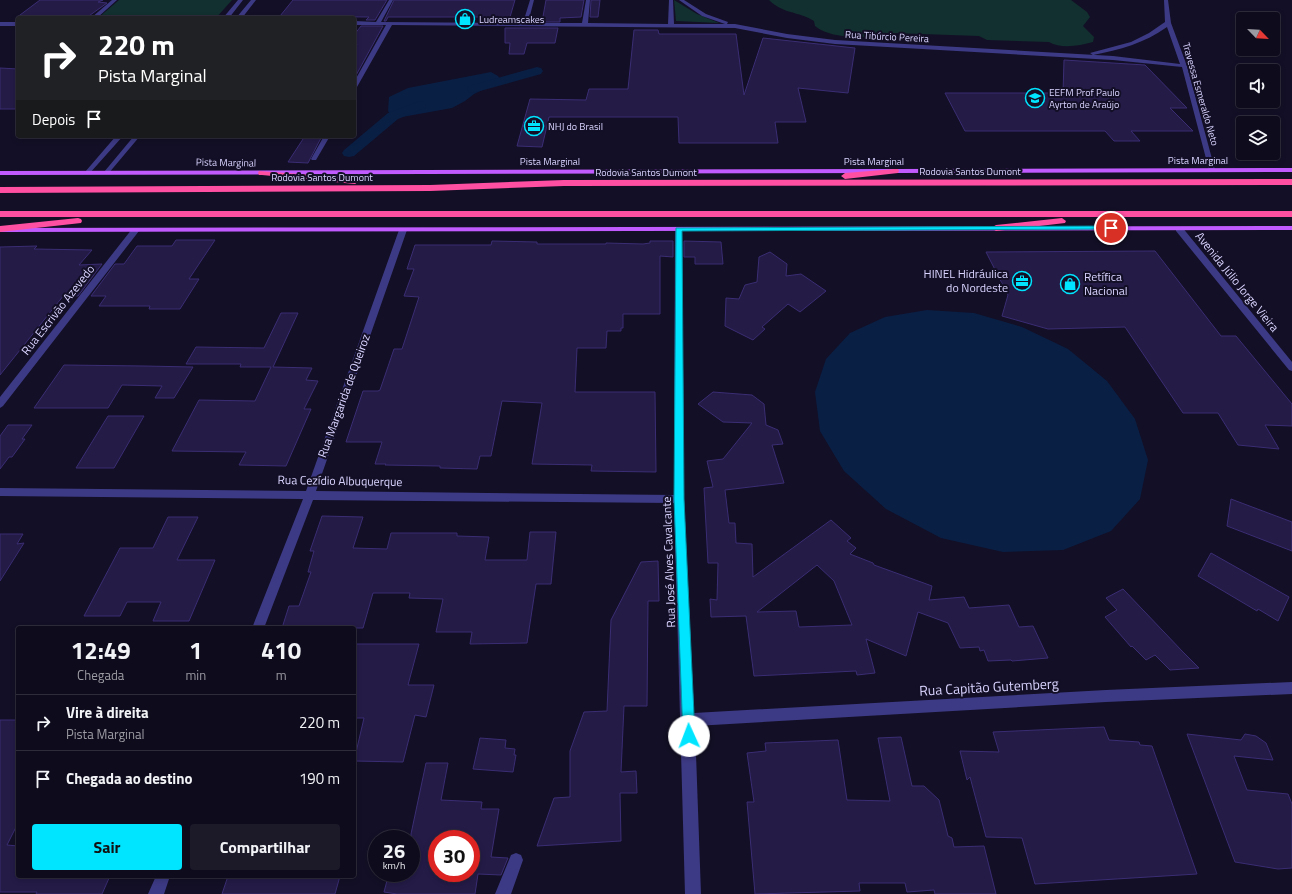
<!DOCTYPE html>
<html lang="pt">
<meta charset="utf-8">
<style>
body{margin:0;font-family:"Titillium Web",sans-serif;background:#1c1929;color:#f1f3f6;height:100vh;display:flex;flex-direction:column;font-size:15px;white-space:nowrap}
*{box-sizing:border-box;margin:0}
p{font-size:13px;color:#9b9ba3}
.icon{flex:none;width:22px;height:22px;fill:none;stroke:currentColor;stroke-width:2;stroke-linecap:round;stroke-linejoin:round}
.map{position:relative;flex:1;overflow:hidden}
.drawer{position:absolute;left:16px;top:626px;width:340px;height:252px;display:flex;flex-direction:column;background:#0e0b1c;border-radius:4px;box-shadow:0 2px 6px #0003,0 0 0 1px #2e2b3b}
.drawer>*{flex:none}
.hud{position:absolute;left:16px;top:16px;width:340px;height:122px;border-radius:4px;box-shadow:0 2px 6px #0003,0 0 0 1px #2e2b3b;background:#202124;color:#fff;overflow:hidden}
.needle{width:26px;rotate:115deg}
.controls{position:absolute;left:1236px;top:12px;display:grid;gap:8px}
.controls a{display:grid;place-items:center;width:44px;height:44px;border-radius:4px;background:#0e0b1c;box-shadow:0 2px 6px #0003,0 0 0 1px #2e2b3b;font-size:20px}
.speed{position:absolute;left:368px;top:830px;display:flex;gap:8px;font-size:20px;font-weight:700;text-align:center}
.speed>*{display:grid;place-content:center;width:52px;height:52px;border-radius:50%;background:#0e0b1c;box-shadow:0 2px 6px #0003,0 0 0 1px #2e2b3b;line-height:1}
.speed small{font-size:10px;font-weight:400}
.speed .limit{border:6px solid #d22;background:#fff;color:#111}
.pin{position:absolute;display:grid;place-items:center;width:34px;height:34px;color:#fff;margin:-17px;border:2px solid #fff;border-radius:50%;box-shadow:0 1px 4px #0007}
.me{position:absolute;width:44px;margin:-22px;rotate:358deg;stroke-linejoin:round;filter:drop-shadow(0 0 3px #0008)}
.turn{display:flex;align-items:center;gap:14px;height:84px;padding:0 16px;font-size:18px}
.turn .icon{width:52px;height:52px;stroke-width:2.5}
.turn b{display:block;font-size:28px;line-height:34px}
.then{display:flex;align-items:center;height:38px;padding:0 16px;background:#0003;gap:8px;font-size:15px}
.eta{display:flex;justify-content:space-evenly;align-items:center;height:68px;text-align:center}
.eta b{font-size:24px;font-weight:700;line-height:28px}
.button{display:flex;gap:8px;margin-top:auto;padding:8px 16px}
.button a{flex:1;height:46px;border-radius:4px;background:#00e5ff;color:#111;font-size:16px;font-weight:700;line-height:46px;text-align:center}
.button a+a{background:#1c1929;color:#f1f3f6}
ul{padding:0;list-style:none}
li{display:flex;align-items:center;gap:12px;height:56px;padding:0 16px;border-top:1px solid #2e2b3b}
li div{flex:1}
li b{display:block;font-size:15px}
li em{font-style:normal}
.map>svg:first-child{display:block}
.green{fill:#12302f}
.water{fill:#0a1f44}
.lines{fill:none;stroke-linecap:round;stroke-linejoin:round}
.canal{fill:#0a1f44;fill-rule:evenodd}
.building{fill:#241b47;stroke:#3b2d73;fill-rule:evenodd}
.minor{fill:#3d3a85;fill-rule:evenodd}
.major{fill:#c25bff;fill-rule:evenodd}
.highway{fill:#ff4fa3;fill-rule:evenodd}
.route{fill:#00e5ff;stroke:#0095a6}
.labels{text-anchor:middle;stroke-width:4;stroke-linejoin:round;paint-order:stroke}
.far-poi-label{font-size:10px;fill:#d9d4ff;stroke:#130f26;text-anchor:start}
.far-street-label{font-size:10px;fill:#d9d4ff;stroke:#130f26}
.poi-label{font-size:12px;fill:#d9d4ff;stroke:#130f26;text-anchor:end}
.street-label{font-size:12px;fill:#d9d4ff;stroke:#130f26}
.near-street-label{font-size:14px;fill:#d9d4ff;stroke:#130f26}
</style>
<div class="map">
<svg width="1292" height="894" viewBox="0 0 1292 894">
<rect width="100%" height="100%" fill="#130f26"/>
<path class="green" d="M 119,0 L 232,0 L 216,18 L 98,18 Z
M 674,0 L 697,14 L 719,23 L 676,21 Z
M 769,0 L 1071,0 L 1087,12 L 1090,17 L 1083,26 L 1094,37 L 1093,42 C 1079,46 1061,49 1049,42 L 987,40 L 979,36 L 894,33 C 888,33 884,37 878,38 C 858,36 831,39 815,26 L 814,21 C 798,11 783,14 769,0 Z"/>
<path class="water" d="M 491,72 L 498,76 L 501,81 L 474,94 L 465,101 L 452,108 L 402,117 L 391,115 L 388,111 L 389,97 L 408,88 Z
M 927,310 L 974,313 L 1022,327 L 1068,349 L 1107,381 L 1135,419 L 1148,460 L 1140,499 L 1111,531 L 1063,550 L 1003,552 L 941,538 L 886,509 L 844,471 L 820,431 L 815,392 L 826,359 L 850,333 L 885,317 Z"/>
<g class="lines">
<path class="canal" d="M 537,67 L 541,68 L 543,71 L 541,74 L 473,93 L 469,92 L 467,89 L 469,86 Z
M 420,101 L 425,102 L 426,105 L 425,108 L 398,119 L 354,156 L 349,157 L 344,156 L 342,153 L 344,150 L 388,113 Z"/>
</g>
<path class="building" d="M 40,0 L 103,0 L 98,2 L 107,3 L 86,18 L 16,18 Z
M 293,0 L 387,0 L 375,20 L 366,20 L 369,17 L 280,16 Z
M 394,0 L 515,0 L 510,17 L 388,17 L 386,21 L 384,21 Z
M 546,0 L 584,0 L 581,17 L 560,18 L 560,22 L 542,22 Z
M 591,0 L 600,0 L 598,17 L 590,17 Z
M 361,26 L 383,26 L 354,79 L 354,49 L 357,44 L 354,44 L 354,35 Z
M 505,28 L 558,28 L 555,43 L 527,43 L 524,54 L 509,54 L 510,43 L 505,43 Z
M 634,30 L 658,30 L 659,34 L 736,34 L 744,95 L 763,38 L 855,48 L 848,93 L 798,88 L 806,122 L 775,122 L 778,143 L 679,143 L 678,117 L 549,117 L 542,147 L 517,146 L 530,99 L 586,100 L 589,89 L 628,89 Z
M 1064,60 L 1145,65 L 1187,108 L 1170,108 L 1193,131 L 1131,131 L 1140,141 L 1114,141 L 1105,131 L 965,131 L 945,93 L 1063,93 Z
M 0,68 L 18,69 L 18,109 L 0,109 Z
M 305,136 L 322,136 L 308,163 L 288,162 Z
M 176,240 L 215,240 L 189,279 L 199,279 L 180,309 L 149,309 L 150,306 L 99,306 L 106,296 L 91,296 L 115,264 L 124,264 L 137,246 L 172,246 Z
M 492,241 L 537,242 L 537,244 L 606,244 L 606,243 L 643,244 L 650,243 L 650,241 L 673,241 L 673,257 L 660,256 L 660,314 L 623,314 L 623,328 L 621,328 L 621,331 L 607,331 L 606,348 L 577,348 L 575,392 L 655,392 L 656,472 L 591,471 L 592,465 L 532,464 L 542,403 L 502,401 L 491,456 L 480,456 L 477,469 L 440,468 L 440,466 L 385,465 L 386,464 L 375,464 L 382,442 L 346,442 L 363,391 L 378,391 L 380,390 L 394,349 L 402,349 L 419,297 L 404,296 L 414,269 L 407,269 L 415,245 L 491,245 Z
M 684,241 L 721,242 L 723,264 L 695,264 L 695,257 L 684,257 Z
M 37,246 L 34,249 L 92,250 L 79,265 L 102,264 L 78,296 L 64,295 L 0,375 L 0,247 Z
M 1155,251 L 1221,336 L 1236,336 L 1292,404 L 1292,426 L 1265,425 L 1279,449 L 1238,445 L 1218,413 L 1183,413 L 1125,327 L 1048,329 L 1002,316 L 1008,295 L 986,252 Z
M 770,252 L 787,264 L 786,276 L 801,274 L 826,291 L 800,312 L 788,304 L 762,327 L 765,329 L 753,340 L 725,326 L 726,298 L 739,299 L 745,285 L 757,282 L 759,257 Z
M 281,313 L 298,313 L 273,367 L 312,368 L 306,380 L 318,381 L 304,409 L 311,409 L 286,466 L 239,465 L 246,452 L 172,451 L 199,400 L 255,401 L 271,367 L 240,367 L 241,364 L 186,364 L 196,347 L 264,348 Z
M 64,365 L 144,366 L 193,367 L 174,398 L 155,398 L 162,386 L 122,385 L 108,408 L 34,408 Z
M 713,392 L 752,395 L 764,404 L 766,425 L 778,430 L 783,444 L 772,445 L 784,483 L 725,490 L 729,523 L 735,523 L 736,543 L 752,544 L 753,577 L 831,520 L 851,538 L 847,541 L 856,548 L 850,554 L 873,563 L 874,565 L 932,586 L 929,600 L 964,597 L 969,608 L 1009,605 L 1019,627 L 1033,626 L 1048,658 L 1012,661 L 1011,660 L 988,661 L 984,650 L 980,651 L 979,647 L 960,648 L 948,623 L 918,612 L 906,656 L 866,639 L 875,673 L 857,675 L 856,671 L 754,676 L 746,616 L 711,617 L 710,599 L 717,600 L 718,563 L 708,563 L 704,488 L 713,487 L 707,461 L 723,459 L 752,423 L 723,422 L 698,404 ZM 817,565 L 834,581 L 852,625 L 799,627 L 796,611 L 757,612 Z
M 108,416 L 144,416 L 114,468 L 76,468 Z
M 8,425 L 32,425 L 22,439 L 25,439 L 12,457 L 9,457 L 0,469 L 0,436 Z
M 1231,499 L 1292,522 L 1292,551 L 1227,526 Z
M 322,516 L 363,517 L 353,548 L 387,549 L 391,533 L 457,533 L 457,536 L 489,537 L 485,560 L 527,560 L 530,532 L 556,532 L 551,584 L 536,584 L 527,643 L 470,644 L 472,632 L 436,632 L 443,599 L 409,598 L 410,593 L 373,593 L 363,628 L 282,628 L 289,606 L 299,606 L 311,572 L 308,572 L 314,551 L 310,551 Z
M 168,517 L 198,517 L 177,560 L 215,560 L 189,621 L 153,621 L 161,602 L 127,602 L 120,616 L 84,616 L 120,548 L 153,548 Z
M 0,534 L 23,534 L 17,544 L 24,543 L 0,581 Z
M 1211,553 L 1289,597 L 1278,621 L 1258,609 L 1257,611 L 1198,576 Z
M 658,561 L 659,601 L 648,601 L 647,706 L 624,706 L 621,772 L 636,771 L 637,793 L 620,793 L 621,841 L 537,846 L 554,798 L 570,797 L 570,751 L 584,712 L 607,711 L 611,620 L 641,562 Z
M 1123,589 L 1183,652 L 1199,668 L 1170,670 L 1155,655 L 1146,660 L 1132,646 L 1131,647 L 1105,617 L 1117,610 L 1106,598 Z
M 354,644 L 419,644 L 408,685 L 434,685 L 426,717 L 415,715 L 403,762 L 354,761 L 364,718 L 354,718 Z
M 0,720 L 18,720 L 18,823 L 7,845 L 18,846 L 18,876 L 110,876 L 102,894 L 36,894 L 37,892 L 0,892 Z
M 1104,727 L 1109,740 L 1139,742 L 1140,745 L 1152,746 L 1197,874 L 1035,884 L 1022,838 L 986,837 L 970,777 L 967,780 L 960,751 L 999,752 L 993,732 Z
M 1187,734 L 1241,740 L 1245,734 L 1256,736 L 1266,743 L 1273,760 L 1234,756 L 1247,790 L 1288,794 L 1292,804 L 1292,868 L 1278,869 L 1235,862 Z
M 901,737 L 912,786 L 924,786 L 939,800 L 948,836 L 952,838 L 954,847 L 984,846 L 996,894 L 935,894 L 934,890 L 907,892 L 905,883 L 859,883 L 860,891 L 755,894 L 747,802 L 754,802 L 747,753 L 766,751 L 765,743 L 838,740 L 847,800 L 890,801 L 878,738 Z
M 480,738 L 506,740 L 505,748 L 515,749 L 514,755 L 516,755 L 513,772 L 473,769 Z
M 426,763 L 448,763 L 441,800 L 482,802 L 481,809 L 499,809 L 491,857 L 508,858 L 501,875 L 478,874 L 475,894 L 397,894 L 384,892 L 389,873 L 411,873 L 411,834 ZM 437,839 L 471,839 L 471,873 L 437,873 Z
M 228,876 L 340,876 L 335,894 L 222,894 Z"/>
<g class="lines">
<path class="minor" d="M 112,0 L 117,0 L 97,18 L 91,18 Z
M 238,0 L 243,0 L 229,18 L 223,18 Z
M 251,0 L 256,0 L 242,18 L 236,18 Z
M 389,0 L 393,0 L 381,22 L 523,23 L 530,0 L 534,0 L 528,23 L 582,23 L 586,0 L 590,0 L 588,23 L 668,24 L 669,0 L 673,0 L 674,24 L 725,24 L 702,16 L 679,0 L 684,0 L 706,14 L 728,22 L 727,24 L 735,24 L 787,34 L 835,40 L 1113,56 L 1180,64 L 1167,27 C 1145,43 1119,50 1093,55 L 1090,53 L 1131,42 L 1149,33 L 1165,22 L 1164,0 L 1168,0 L 1171,23 L 1187,66 L 1215,170 L 1212,172 L 1209,170 L 1182,67 L 1113,60 L 835,44 L 787,38 L 735,28 L 392,25 L 357,87 L 354,89 L 354,82 L 386,25 L 354,25 L 354,21 L 376,22 Z
M 0,22 L 18,22 L 18,26 L 0,26 Z
M 116,136 L 123,136 L 89,174 L 85,174 L 85,172 Z
M 134,136 L 140,136 L 108,174 L 104,174 L 104,172 Z
M 324,136 L 330,136 L 316,160 L 312,160 L 311,159 Z
M 675,227 L 678,227 L 682,229 L 684,499 L 694,713 L 1106,690 L 1292,682 L 1292,694 L 1106,702 L 695,726 L 701,894 L 685,894 L 674,503 L 313,500 L 264,628 L 252,628 L 303,499 L 0,496 L 0,488 L 306,491 L 399,230 L 403,228 L 407,230 L 316,491 L 674,495 Z
M 1176,227 L 1182,227 L 1292,362 L 1292,371 L 1289,370 L 1176,231 Z
M 132,229 L 135,229 L 139,231 L 3,406 L 0,408 L 0,397 Z
M 516,853 L 521,855 L 523,860 L 511,894 L 495,894 L 511,855 Z
M 156,876 L 170,876 L 164,894 L 148,894 Z"/>
<path class="major" d="M 1292,168 L 1292,172 L 0,175 L 0,171 Z
M 1292,226 L 1292,230 L 0,232 L 0,228 Z"/>
<path class="highway" d="M 895,169 L 898,169 L 899,171 L 898,173 L 845,179 L 841,176 L 845,173 Z
M 259,171 L 355,178 L 359,181 L 355,184 L 262,175 L 259,175 L 258,173 Z
M 1292,179 L 1292,185 L 564,186 L 430,191 L 0,193 L 0,187 L 430,185 L 564,180 Z
M 0,211 L 1292,211 L 1292,217 L 0,217 Z
M 78,218 L 81,219 L 82,221 L 81,223 L 0,232 L 0,226 Z
M 1062,218 L 1066,221 L 1065,223 L 996,231 L 991,228 L 996,225 Z"/>
</g>
<path class="route" d="M 1111,226 L 1114,228 L 1113,229 L 682,231 L 684,499 L 695,736 L 693,741 L 689,742 L 684,741 L 683,736 L 674,499 L 676,228 Z"/>
<defs>
<symbol id="shop-ring" viewBox="-11 -11 22 22"><circle r="9.5" fill="#130f26" stroke="#00e5ff" stroke-width="1.5"/><path d="M-5-2.5h2.3a2.7 3.5 0 0 1 5.4 0H5L5.5 6h-11ZM-1.5-2.5h3a1.5 2.3 0 0 0-3 0Z" fill="#00e5ff"/></symbol>
<symbol id="school-ring" viewBox="-11 -11 22 22"><circle r="9.5" fill="#130f26" stroke="#00e5ff" stroke-width="1.5"/><path d="M0-5L7-2L0 1L-7-2ZM-4 1L0 2.5L4 1V4Q0 6-4 4Z" fill="#00e5ff"/></symbol>
<symbol id="office-ring" viewBox="-11 -11 22 22"><circle r="9.5" fill="#130f26" stroke="#00e5ff" stroke-width="1.5"/><path d="M-6-3h4V-5.5h4V-3h4V5H-6ZM-1-4.5V-3h2v-1.5ZM-6 0V1H6V0Z" fill="#00e5ff"/></symbol>
</defs>
<g fill-rule="evenodd">
<use href="#shop-ring" x="454" y="8" width="22" height="22"/>
<use href="#school-ring" x="1024" y="87" width="22" height="22"/>
<use href="#office-ring" x="523" y="115" width="22" height="22"/>
<use href="#office-ring" x="1011" y="270" width="22" height="22"/>
<use href="#shop-ring" x="1059" y="273" width="22" height="22"/>
</g>
<g class="labels">
<g class="far-poi-label">
<text x="479" y="23">Ludreamscakes</text>
<text x="1049" y="96">EEFM Prof Paulo<tspan x="1049" dy="12">Ayrton de Araújo</tspan></text>
<text x="548" y="130">NHJ do Brasil</text>
</g>
<g class="far-street-label">
<text transform="translate(887 36) rotate(3)" y="4">Rua Tibúrcio Pereira</text>
<text transform="translate(1201 94) rotate(74)" y="4">Travessa Esmeraldo Neto</text>
<text x="1198" y="164">Pista Marginal</text>
<text x="550" y="165">Pista Marginal</text>
<text x="874" y="165">Pista Marginal</text>
<text transform="translate(226 162) rotate(1)" y="4">Pista Marginal</text>
<text x="970" y="175">Rodovia Santos Dumont</text>
<text x="646" y="176">Rodovia Santos Dumont</text>
<text x="322" y="181">Rodovia Santos Dumont</text>
</g>
<g class="poi-label">
<text x="1008" y="278">HINEL Hidráulica<tspan x="1008" dy="14">do Nordeste</tspan></text>
<text x="1084" y="281" text-anchor="start">Retífica<tspan x="1084" dy="14">Nacional</tspan></text>
</g>
<g class="street-label">
<text transform="translate(1237 282) rotate(51)" y="4">Avenida Júlio Jorge Vieira</text>
<text transform="translate(58 310) rotate(-52)" y="4">Rua Escrivão Azevedo</text>
<text transform="translate(344 396) rotate(-70)" y="4">Rua Margarida de Queiroz</text>
<text transform="translate(340 481) rotate(1)" y="4">Rua Cezídio Albuquerque</text>
<text transform="translate(669 562) rotate(-92)" y="4">Rua José Alves Cavalcante</text>
</g>
<g class="near-street-label">
<text transform="translate(989 687) rotate(-3)" y="5">Rua Capitão Gutemberg</text>
</g>
</g>
</svg>
<div class="controls">
<a><svg class="needle" viewBox="-14 -14 28 28"><path d="M0-13l5 13h-10z" fill="#e53935"/><path d="M0 13l5-13h-10z" fill="#9b9ba3"/></svg></a>
<a><svg class="icon" aria-label="sound" viewBox="0 0 24 24"><path d="M4 9h4l5-4v14l-5-4H4zM17 9q2 3 0 6"/></svg></a>
<a><svg class="icon" aria-label="layers" viewBox="0 0 24 24"><path d="M12 4l9 5-9 5-9-5zM3 14l9 5 9-5"/></svg></a>
</div>
<div class="speed"><div>26<small>km/h</small></div><div class="limit">30</div></div>
<div class="pin" style="left:1111px;top:228px;background:#d93025"><svg class="icon" aria-label="arrive" viewBox="0 0 24 24"><path d="M6 21V4h12l-3 4 3 4H6"/></svg></div>
<svg class="me" style="left:689px;top:736px" viewBox="-20 -20 40 40"><circle r="19" fill="#fff"/><path d="M0-13L10 11 0 6-10 11z" fill="#00e5ff"/></svg>
<div class="hud">
<div class="turn"><svg class="icon" aria-label="right" viewBox="0 0 24 24"><path d="M7 20v-9h11M14 6l5 5-5 5"/></svg><div><b>220 m</b>Pista Marginal</div></div>
<div class="then">Depois<svg class="icon" aria-label="arrive" viewBox="0 0 24 24"><path d="M6 21V4h12l-3 4 3 4H6"/></svg></div>
</div>
<section class="drawer">
<div class="eta">
<div><b>12:49</b><p>Chegada</p></div>
<div><b>1</b><p>min</p></div>
<div><b>410</b><p>m</p></div>
</div>
<ul>
<li><svg class="icon" aria-label="right" viewBox="0 0 24 24"><path d="M7 20v-9h11M14 6l5 5-5 5"/></svg><div><b>Vire à direita</b><p>Pista Marginal</p></div><em>220 m</em></li>
<li><svg class="icon" aria-label="arrive" viewBox="0 0 24 24"><path d="M6 21V4h12l-3 4 3 4H6"/></svg><div><b>Chegada ao destino</b></div><em>190 m</em></li>
</ul>
<div class="button"><a>Sair</a><a>Compartilhar</a></div>
</section>
</div>
